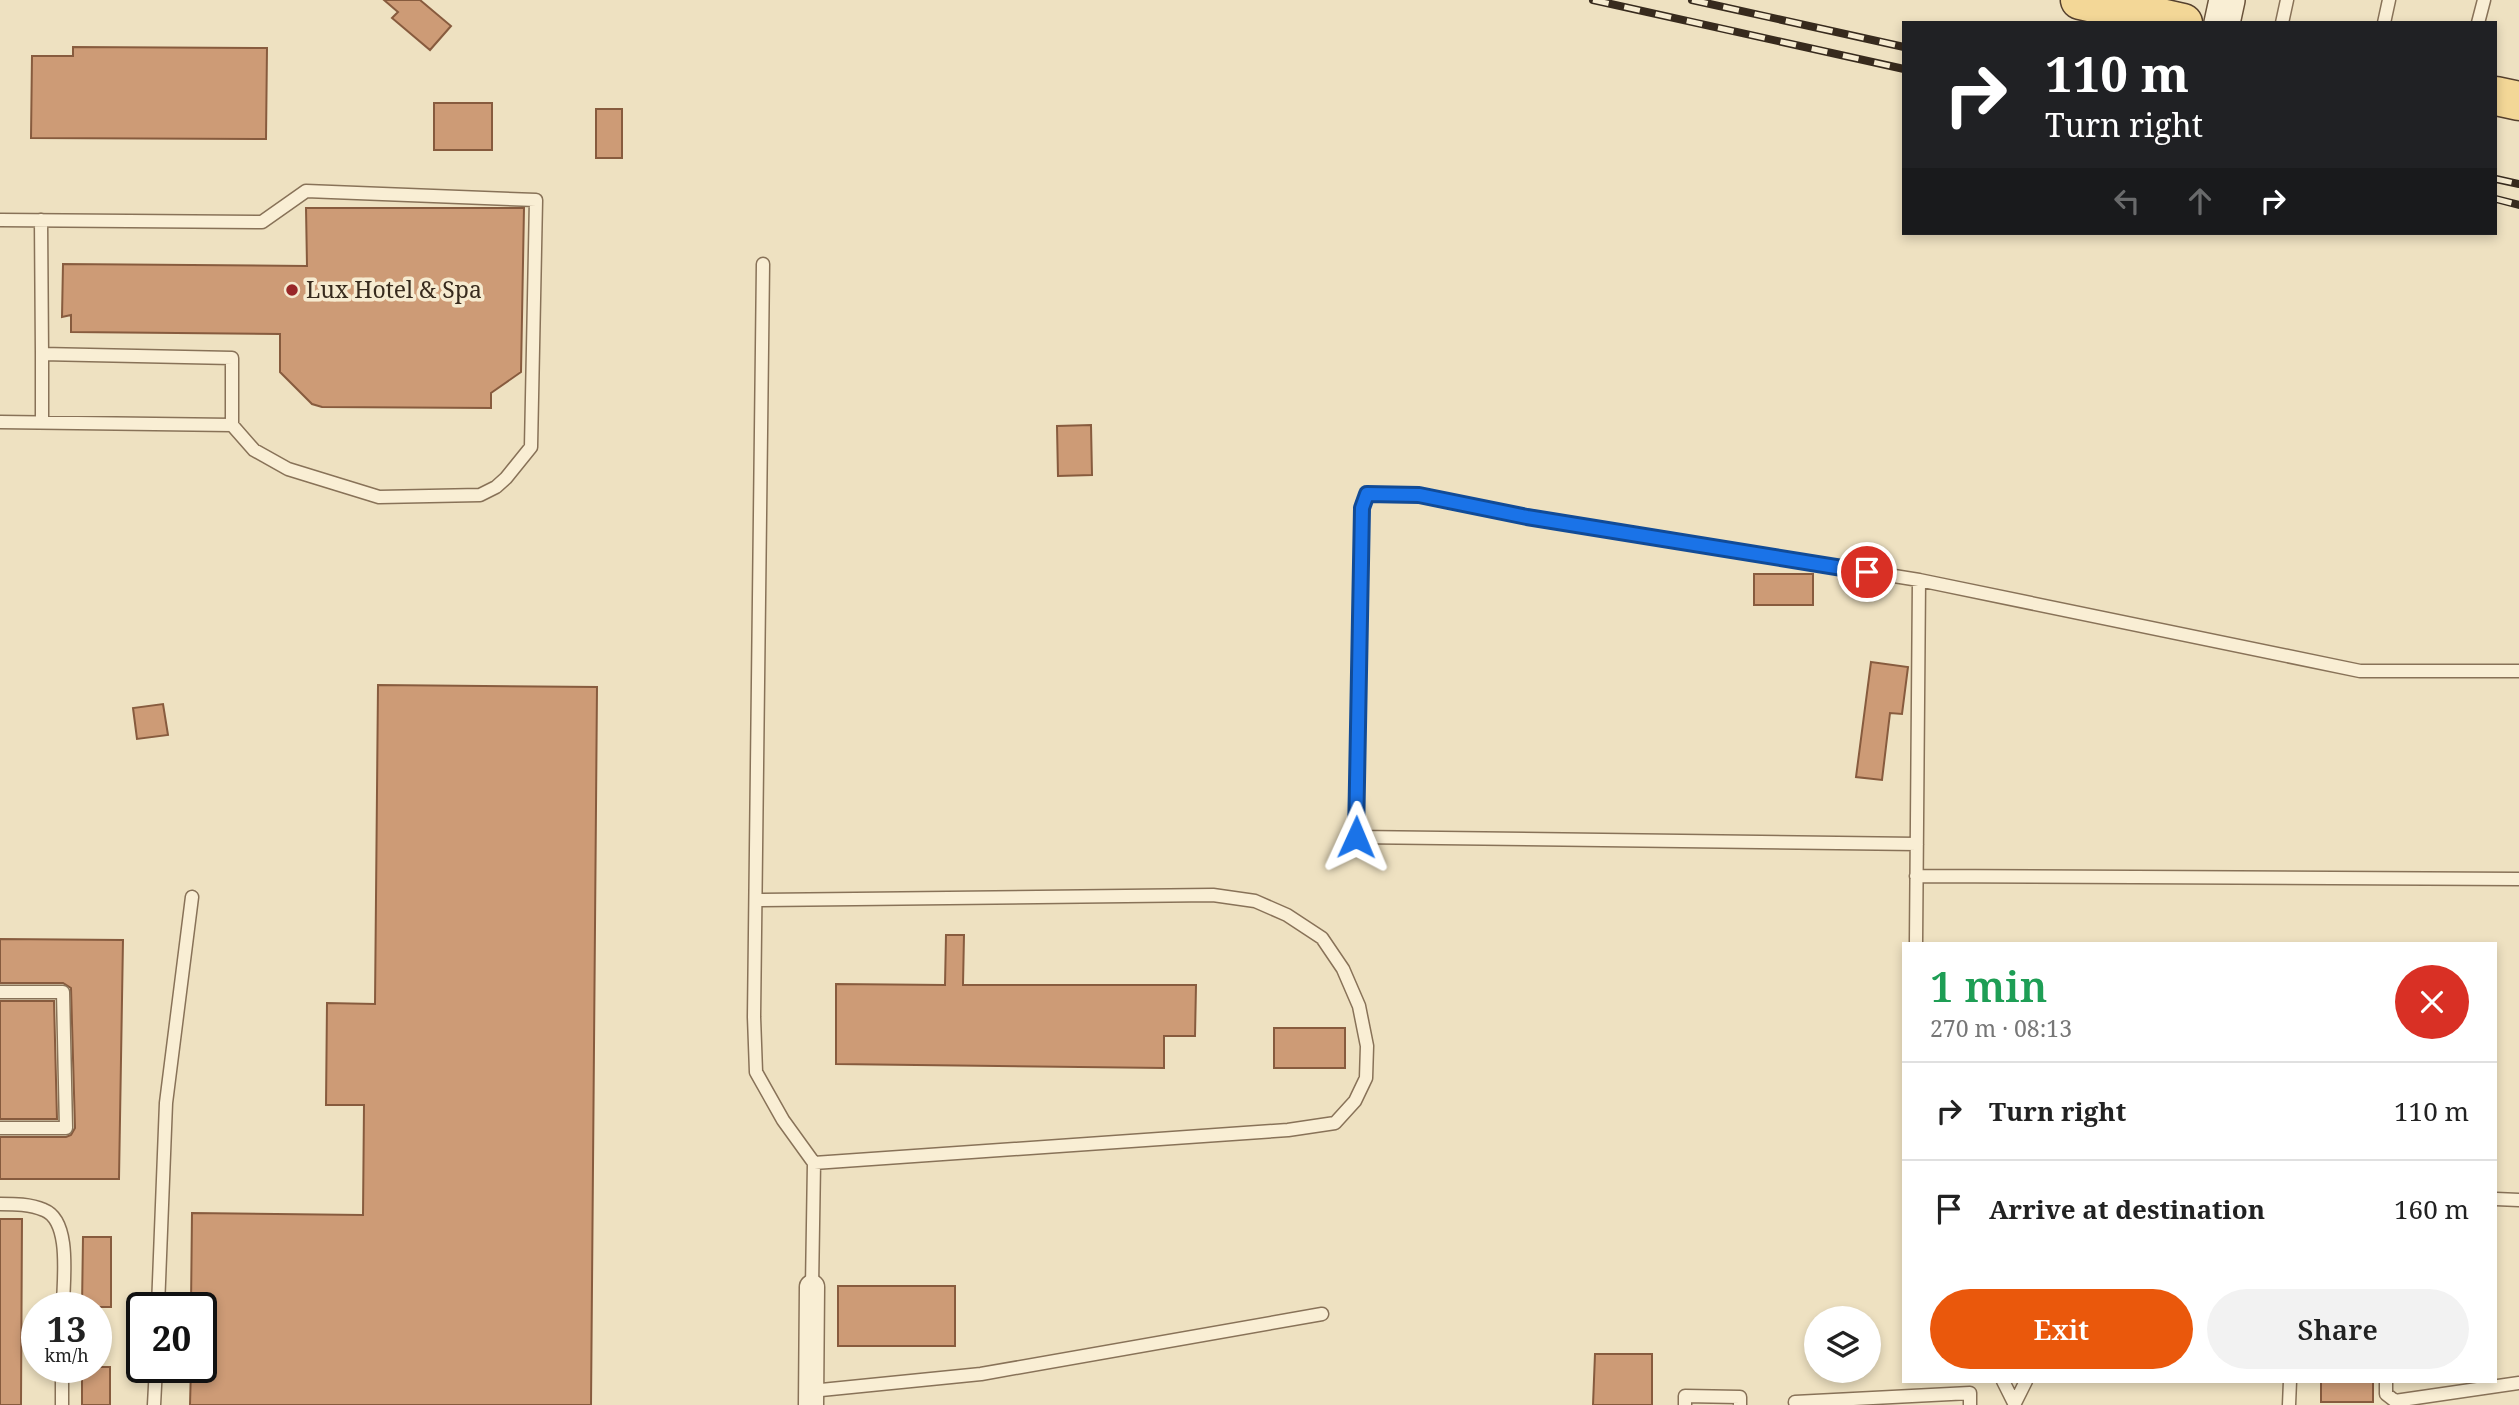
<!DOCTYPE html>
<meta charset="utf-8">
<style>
body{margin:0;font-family:"Noto Serif",serif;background:#f2f2f2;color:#222;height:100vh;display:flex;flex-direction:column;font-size:26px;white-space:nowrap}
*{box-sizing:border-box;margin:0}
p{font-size:23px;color:#767676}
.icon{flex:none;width:38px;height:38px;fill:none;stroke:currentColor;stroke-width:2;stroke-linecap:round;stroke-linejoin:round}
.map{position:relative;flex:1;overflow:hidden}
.panel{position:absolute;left:1902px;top:942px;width:595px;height:441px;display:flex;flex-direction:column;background:#fff;border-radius:0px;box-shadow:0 4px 10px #0003}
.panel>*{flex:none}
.guide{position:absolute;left:1902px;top:21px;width:595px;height:214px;border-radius:0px;box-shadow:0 4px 10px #0003;background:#202124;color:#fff;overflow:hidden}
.fabs{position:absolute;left:1804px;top:1306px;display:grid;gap:14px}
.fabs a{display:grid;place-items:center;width:77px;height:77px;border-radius:50%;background:#fff;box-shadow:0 4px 10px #0003;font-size:35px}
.speed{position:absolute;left:21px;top:1292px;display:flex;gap:14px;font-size:35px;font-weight:700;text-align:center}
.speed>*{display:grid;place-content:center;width:91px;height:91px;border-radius:50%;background:#fff;box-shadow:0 4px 10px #0003;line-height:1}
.speed small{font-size:18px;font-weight:400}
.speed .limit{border:4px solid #111;border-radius:10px;background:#fff;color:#111}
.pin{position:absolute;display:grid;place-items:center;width:60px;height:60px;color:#fff;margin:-30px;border:4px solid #fff;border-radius:50%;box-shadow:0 2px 7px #0007}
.me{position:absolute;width:77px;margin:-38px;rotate:1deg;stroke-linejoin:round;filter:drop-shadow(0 0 5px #0008)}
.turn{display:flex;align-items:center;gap:24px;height:147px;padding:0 28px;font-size:32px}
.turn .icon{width:91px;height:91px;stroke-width:2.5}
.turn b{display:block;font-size:49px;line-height:60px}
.lanes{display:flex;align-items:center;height:66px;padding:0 28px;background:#0003;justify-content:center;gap:35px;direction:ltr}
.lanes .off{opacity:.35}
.round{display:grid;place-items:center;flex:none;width:74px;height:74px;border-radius:37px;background:#f2f2f2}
.overview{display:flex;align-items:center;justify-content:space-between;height:119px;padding:0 28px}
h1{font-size:42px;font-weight:600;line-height:52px;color:#1e9e55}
.action{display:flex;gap:14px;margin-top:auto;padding:14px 28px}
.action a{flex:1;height:80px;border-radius:42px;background:#ea580c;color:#fff;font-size:28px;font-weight:600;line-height:80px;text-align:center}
.action a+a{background:#f2f2f2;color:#222}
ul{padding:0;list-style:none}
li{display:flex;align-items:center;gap:21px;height:98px;padding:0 28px;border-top:2px solid #e0e0e0}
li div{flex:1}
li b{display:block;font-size:26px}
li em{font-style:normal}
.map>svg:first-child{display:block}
.building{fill:#cd9b76;stroke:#875b3e;stroke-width:2}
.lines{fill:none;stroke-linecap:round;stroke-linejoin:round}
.lane-casing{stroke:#887258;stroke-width:15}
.street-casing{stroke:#887258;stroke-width:27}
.secondary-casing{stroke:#6a533b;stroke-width:38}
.primary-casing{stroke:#55402d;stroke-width:41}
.lane{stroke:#f9eed4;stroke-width:12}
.street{stroke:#f9eed4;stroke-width:24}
.secondary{stroke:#f9eed4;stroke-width:35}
.primary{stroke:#f3d797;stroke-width:38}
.rail-casing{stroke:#372a1d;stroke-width:8}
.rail{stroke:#f6ebd0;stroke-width:5;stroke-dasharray:16;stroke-linecap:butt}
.route-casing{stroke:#114b97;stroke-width:18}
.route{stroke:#1a73e8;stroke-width:12}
.poi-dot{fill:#982727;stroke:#f6ebd0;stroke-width:2.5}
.labels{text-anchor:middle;stroke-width:7;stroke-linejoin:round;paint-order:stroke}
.poi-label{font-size:23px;fill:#372a1d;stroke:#f6ebd0;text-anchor:start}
</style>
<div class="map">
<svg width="2519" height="1405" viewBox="0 0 2519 1405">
<rect width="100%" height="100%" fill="#eee1c1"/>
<path class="building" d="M 384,0 L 420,0 L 451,26 L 430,50 L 392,18 L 398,12 Z
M 73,47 L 267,48 L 266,139 L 31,138 L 32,56 L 73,56 Z
M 434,103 L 492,103 L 492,150 L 434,150 Z
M 596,109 L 622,109 L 622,158 L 596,158 Z
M 306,208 L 524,208 L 521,372 L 491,393 L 491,408 L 322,407 L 312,404 L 280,372 L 280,334 L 71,332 L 71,315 L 62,317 L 63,264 L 307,266 Z
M 1091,425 L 1092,475 L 1058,476 L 1057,426 Z
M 1754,574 L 1813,574 L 1813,605 L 1754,605 Z
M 1871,662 L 1908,667 L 1902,714 L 1890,713 L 1882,780 L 1856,777 Z
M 378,685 L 597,687 L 591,1405 L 190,1405 L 191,1367 L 201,1367 L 201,1307 L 191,1307 L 192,1213 L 363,1215 L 364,1105 L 326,1105 L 327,1003 L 375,1004 Z
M 163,704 L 168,735 L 137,739 L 133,708 Z
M 946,935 L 964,935 L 963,985 L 1196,985 L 1195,1036 L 1164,1036 L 1164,1068 L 836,1064 L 836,984 L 945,985 Z
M 0,939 L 123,940 L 119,1179 L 0,1179 L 0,1137 L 66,1137 L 71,1135 L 75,1128 L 71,988 L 63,983 L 0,983 Z
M 0,1001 L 54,1001 L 57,1119 L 0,1119 Z
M 1274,1028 L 1345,1028 L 1345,1068 L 1274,1068 Z
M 0,1219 L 22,1219 L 21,1405 L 0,1405 Z
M 83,1237 L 111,1237 L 111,1307 L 82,1307 Z
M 838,1286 L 955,1286 L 955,1346 L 838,1346 Z
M 1595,1354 L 1652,1354 L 1652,1405 L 1593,1405 Z
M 82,1367 L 110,1367 L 110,1405 L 82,1405 Z
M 2321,1381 L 2373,1381 L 2373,1402 L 2321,1402 Z"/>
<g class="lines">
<defs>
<path id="lane" d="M 2282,23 L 2287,0
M 2384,23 L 2389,0
M 2478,23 L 2484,0
M 0,220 L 262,222 L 306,191 L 536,200 L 531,447 L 506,478 L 496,487 L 480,495 L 379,497 L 288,469 L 254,450 L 232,425 L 0,422
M 41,220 L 42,354 L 232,358 L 232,425
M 763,264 L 754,1017 L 756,1072 L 783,1120 L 814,1163 L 812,1287
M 42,354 L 42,422
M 1919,580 L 2360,671 L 2519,671
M 1916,876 L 2519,879
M 756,900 L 1213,895 L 1255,901 L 1287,915 L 1322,938 L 1343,969 L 1359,1006 L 1367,1046 L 1366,1078 L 1355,1101 L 1335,1123 L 1288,1130 L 814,1163
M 1916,943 L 1919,580 L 1527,517 L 1419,495 L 1367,494 L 1362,508 L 1356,837 L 1917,844
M 0,992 L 63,992 L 66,1128 L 0,1128
M 2496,1199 L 2519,1200
M 0,1204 C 15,1204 30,1204 44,1210 C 72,1221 63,1282 63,1307
M 158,1307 L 166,1103 L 192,897
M 2003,1381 L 2014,1403
M 2386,1381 L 2386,1394 L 2395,1401 L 2519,1383
M 811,1391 L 981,1374 L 1322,1314
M 1795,1402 L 1970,1393 L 1970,1405
M 62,1405 L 62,1367
M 154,1405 L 156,1367
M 1685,1405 L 1685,1396 L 1740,1397 L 1740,1405
M 2014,1405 L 2026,1381
M 2289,1405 L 2290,1381"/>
<path id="street" d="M 811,1405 L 812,1287"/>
<path id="secondary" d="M 2222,23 L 2227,0"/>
<path id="primary" d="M 2080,0 L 2183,23
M 2496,96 L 2519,101"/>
</defs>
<use href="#lane" class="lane-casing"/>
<use href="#street" class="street-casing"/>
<use href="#secondary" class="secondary-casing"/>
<use href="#primary" class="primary-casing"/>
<use href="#lane" class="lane"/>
<use href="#street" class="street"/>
<use href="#secondary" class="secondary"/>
<use href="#primary" class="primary"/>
<defs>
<path id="rail" d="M 1593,0 L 1904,69
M 1692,0 L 1904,47
M 2496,179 L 2519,184
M 2496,199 L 2519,205"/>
</defs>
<use href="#rail" class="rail-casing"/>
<use href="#rail" class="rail"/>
</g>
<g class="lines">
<defs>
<path id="route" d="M 1356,837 L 1362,508 L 1367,494 L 1419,495 L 1527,517 L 1867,572"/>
</defs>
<use href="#route" class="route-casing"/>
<use href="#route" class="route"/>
</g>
<circle class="poi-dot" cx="292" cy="290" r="7"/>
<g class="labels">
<g class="poi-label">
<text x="306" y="298">Lux Hotel &amp; Spa</text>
</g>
</g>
</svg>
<div class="fabs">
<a><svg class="icon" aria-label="layers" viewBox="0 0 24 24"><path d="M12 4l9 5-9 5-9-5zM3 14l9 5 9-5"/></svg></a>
</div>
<div class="speed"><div>13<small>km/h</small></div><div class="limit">20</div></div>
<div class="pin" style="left:1867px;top:572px;background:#d93025"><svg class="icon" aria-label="arrive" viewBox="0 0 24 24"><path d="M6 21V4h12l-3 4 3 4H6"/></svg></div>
<svg class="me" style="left:1356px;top:837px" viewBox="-20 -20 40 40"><path d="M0-17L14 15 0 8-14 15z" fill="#1a73e8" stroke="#fff" stroke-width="4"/></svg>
<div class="guide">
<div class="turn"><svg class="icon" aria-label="right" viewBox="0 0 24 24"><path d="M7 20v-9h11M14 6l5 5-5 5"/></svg><div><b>110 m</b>Turn right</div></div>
<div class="lanes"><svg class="icon off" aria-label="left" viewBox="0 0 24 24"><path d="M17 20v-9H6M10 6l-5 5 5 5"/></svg><svg class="icon off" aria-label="ahead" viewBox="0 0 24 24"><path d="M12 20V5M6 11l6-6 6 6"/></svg><svg class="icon" aria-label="right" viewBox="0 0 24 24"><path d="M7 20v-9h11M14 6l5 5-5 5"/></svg></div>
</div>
<section class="panel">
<div class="overview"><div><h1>1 min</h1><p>270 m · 08:13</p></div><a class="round" style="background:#d93025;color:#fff"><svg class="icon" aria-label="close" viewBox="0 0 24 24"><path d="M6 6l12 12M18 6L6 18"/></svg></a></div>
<ul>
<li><svg class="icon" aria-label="right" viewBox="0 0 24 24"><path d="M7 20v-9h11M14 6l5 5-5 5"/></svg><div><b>Turn right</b></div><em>110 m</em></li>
<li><svg class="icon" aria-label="arrive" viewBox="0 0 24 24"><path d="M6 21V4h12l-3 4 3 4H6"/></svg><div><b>Arrive at destination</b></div><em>160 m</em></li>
</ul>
<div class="action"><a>Exit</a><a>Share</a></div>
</section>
</div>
